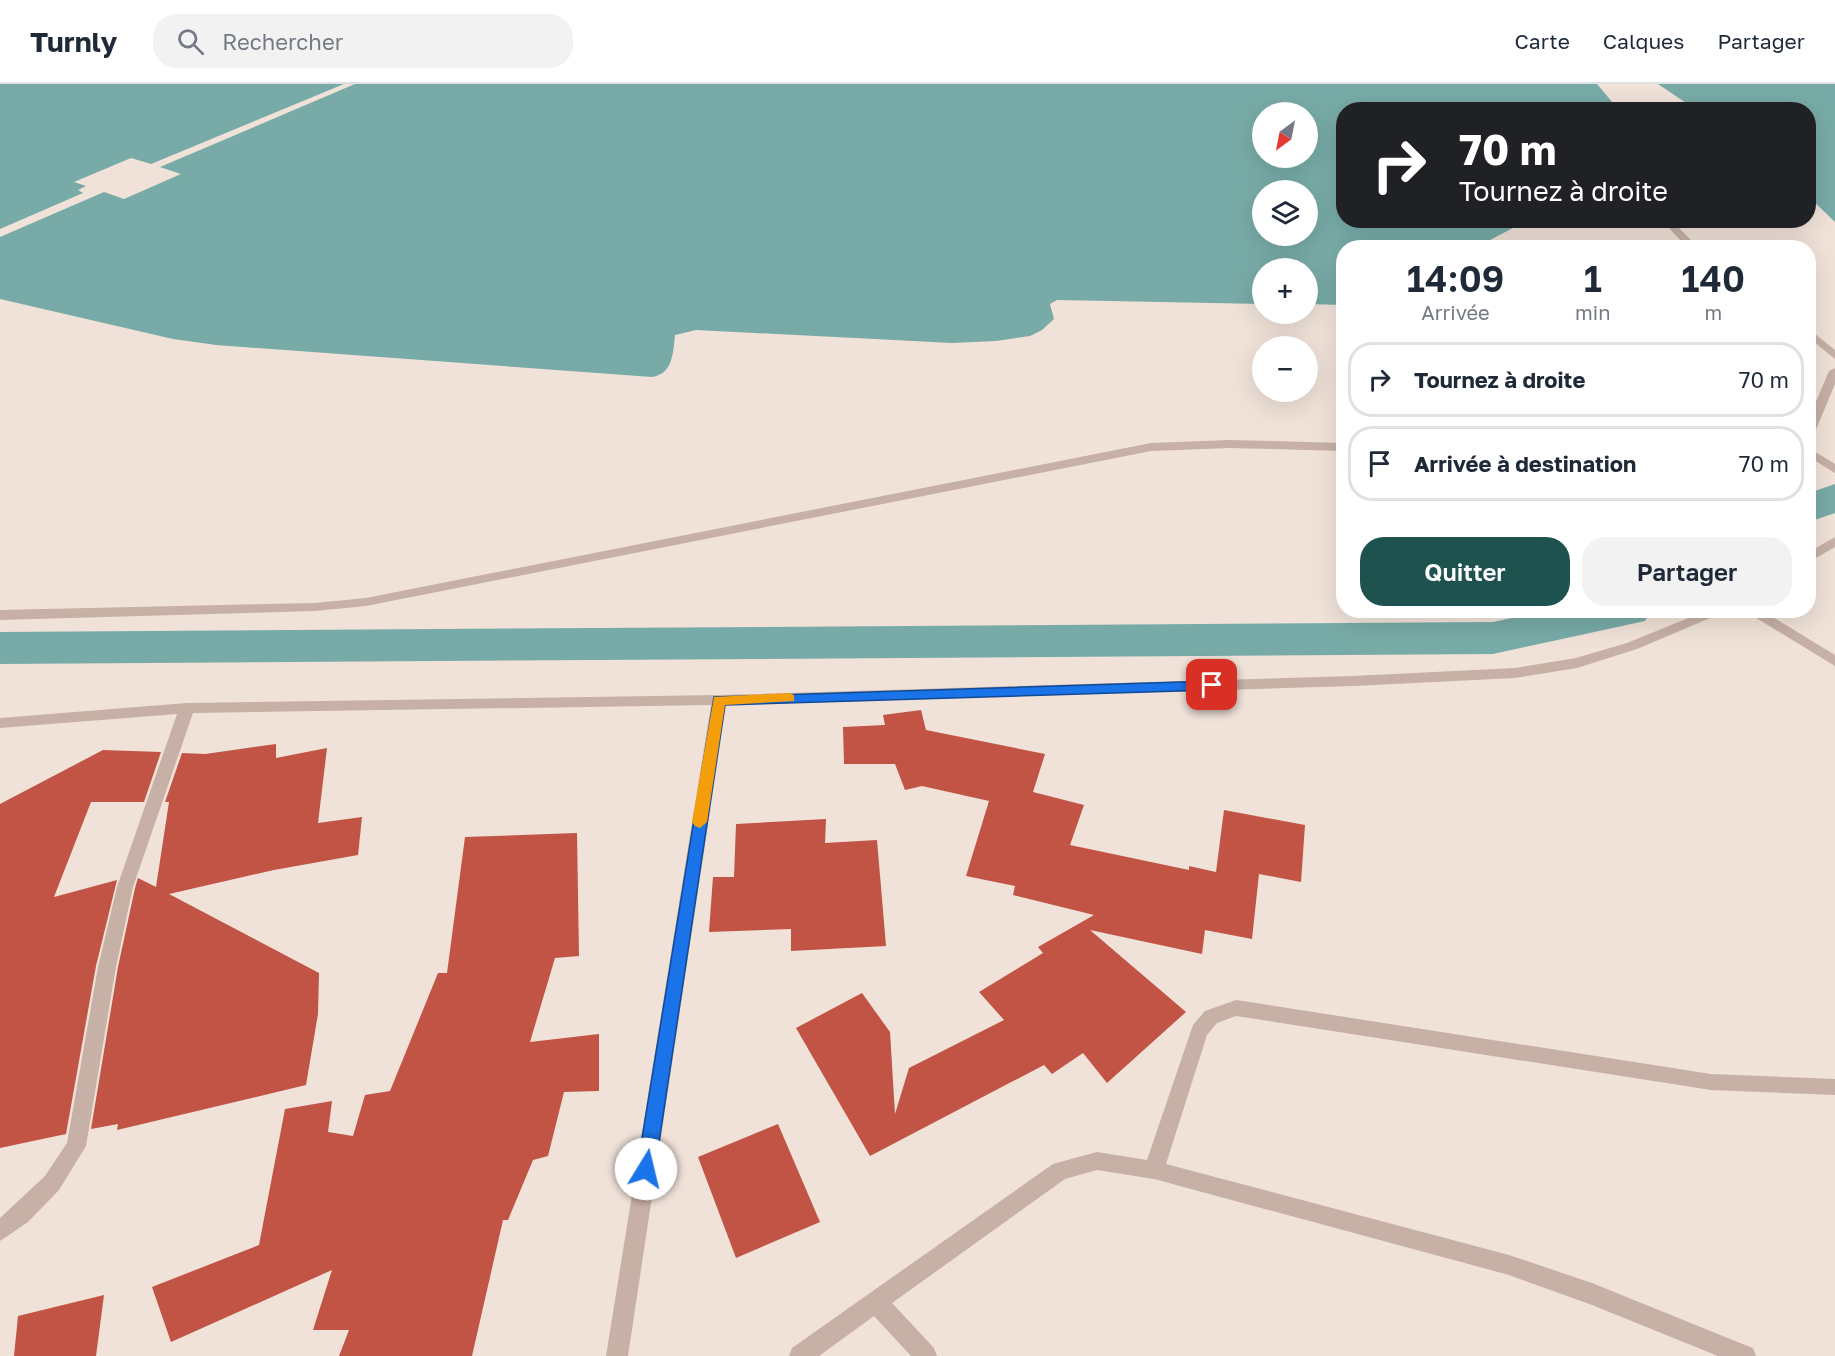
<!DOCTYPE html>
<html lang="fr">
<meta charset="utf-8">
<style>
body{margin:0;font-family:"Golos Text",sans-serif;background:#f2f2f3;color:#1f2937;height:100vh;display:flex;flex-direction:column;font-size:22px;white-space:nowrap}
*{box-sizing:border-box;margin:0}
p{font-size:20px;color:#747a83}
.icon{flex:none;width:33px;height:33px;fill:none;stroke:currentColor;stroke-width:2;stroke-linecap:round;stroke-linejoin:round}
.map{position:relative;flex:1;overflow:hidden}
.details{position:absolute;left:1336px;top:156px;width:480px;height:378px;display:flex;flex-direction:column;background:#fff;border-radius:24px;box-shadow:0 6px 24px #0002}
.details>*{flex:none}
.top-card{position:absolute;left:1336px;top:18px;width:480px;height:126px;border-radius:24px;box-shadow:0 6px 24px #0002;background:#202124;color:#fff;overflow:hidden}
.needle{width:39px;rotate:212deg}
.fabs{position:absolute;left:1252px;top:18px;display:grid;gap:12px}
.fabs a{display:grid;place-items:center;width:66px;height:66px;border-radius:50%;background:#fff;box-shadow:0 6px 24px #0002;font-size:30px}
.pin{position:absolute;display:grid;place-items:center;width:51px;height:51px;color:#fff;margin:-26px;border-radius:12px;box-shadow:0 3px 9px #0006}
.me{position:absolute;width:66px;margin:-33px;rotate:9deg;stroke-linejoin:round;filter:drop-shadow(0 0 4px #0008)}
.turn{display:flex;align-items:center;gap:21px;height:126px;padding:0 24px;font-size:27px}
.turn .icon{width:78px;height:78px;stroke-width:2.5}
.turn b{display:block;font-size:42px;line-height:51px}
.eta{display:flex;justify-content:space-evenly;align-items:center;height:102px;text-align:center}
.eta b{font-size:36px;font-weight:600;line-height:42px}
.cta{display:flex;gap:12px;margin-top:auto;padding:12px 24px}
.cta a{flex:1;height:69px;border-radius:24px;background:#1d524f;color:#fff;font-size:24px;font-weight:600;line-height:69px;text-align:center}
.cta a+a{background:#f2f2f3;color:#1f2937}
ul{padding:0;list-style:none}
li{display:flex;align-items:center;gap:18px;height:75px;margin:0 12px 9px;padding:0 12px;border:3px solid #e0e1e3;border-radius:24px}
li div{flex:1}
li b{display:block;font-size:22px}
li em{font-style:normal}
header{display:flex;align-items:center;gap:36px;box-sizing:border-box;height:84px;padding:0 30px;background:#fff;border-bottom:2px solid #e0e1e3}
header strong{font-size:28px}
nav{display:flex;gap:33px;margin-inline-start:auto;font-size:21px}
.search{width:420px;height:54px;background:#f2f2f3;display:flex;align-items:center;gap:15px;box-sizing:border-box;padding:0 21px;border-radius:24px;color:#747a83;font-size:22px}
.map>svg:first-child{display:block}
.water{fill:#78aba7;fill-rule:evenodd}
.pier{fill:#f0e2d8}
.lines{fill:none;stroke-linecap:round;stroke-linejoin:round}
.canal{fill:#78aba7;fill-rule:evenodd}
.building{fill:#c15445}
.minor{fill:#c7b0a5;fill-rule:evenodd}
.route{fill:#1a73e8;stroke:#114b97;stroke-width:1.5}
.slow{fill:#f59e0b}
</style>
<header>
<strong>Turnly</strong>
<div class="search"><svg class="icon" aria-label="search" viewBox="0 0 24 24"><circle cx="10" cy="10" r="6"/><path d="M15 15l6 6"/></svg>Rechercher</div>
<nav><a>Carte</a><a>Calques</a><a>Partager</a></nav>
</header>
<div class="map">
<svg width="1835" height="1272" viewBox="0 0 1835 1272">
<rect width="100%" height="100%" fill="#f0e2d8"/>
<path class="water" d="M 0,0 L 1597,0 L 1618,25 L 1344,26 L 1344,136 L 1526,137 L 1477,163 L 1344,164 L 1344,221 L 1308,220 L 1308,184 L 1263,184 L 1263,220 L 1057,216 L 1050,220 L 1054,235 L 1042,246 L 1030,252 L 996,257 L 952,259 L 696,246 L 675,251 C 673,269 673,290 652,293 L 216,261 L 173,255 L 0,215 ZM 1263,28 L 1308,28 L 1308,74 L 1263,74 ZM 1263,106 L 1308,106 L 1308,152 L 1263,152 Z
M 1658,0 L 1835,0 L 1835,138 L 1809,113 L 1809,26 L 1695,25 Z"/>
<path class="pier" d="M 344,0 L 355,0 L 160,83 L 181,90 L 124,115 L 104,108 L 0,153 L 0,145 L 83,109 L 78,106 L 86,102 L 74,98 L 131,74 L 151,80 Z"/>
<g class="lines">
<path class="canal" d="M 1835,400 L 1835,429 L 1809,438 L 1809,409 Z
M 1550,526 L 1651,526 L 1645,537 L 1493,570 L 0,580 L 0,548 L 1493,538 Z"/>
</g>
<path class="building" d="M 921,626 L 926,646 L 1045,670 L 1033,708 L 1084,721 L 1070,761 L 1189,786 L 1189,782 L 1216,788 L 1224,726 L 1305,741 L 1301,798 L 1259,790 L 1252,855 L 1205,846 L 1202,870 L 1090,846 L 1186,928 L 1107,999 L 1083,969 L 1052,990 L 1044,981 L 870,1072 L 796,944 L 862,909 L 890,948 L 895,1030 L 909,984 L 1004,936 L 979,908 L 1043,869 L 1038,863 L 1094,831 L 1013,811 L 1015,802 L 966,792 L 989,717 L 922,702 L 905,706 L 895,680 L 844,680 L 843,643 L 885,641 L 883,631 Z
M 276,660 L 276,674 L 327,664 L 318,739 L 362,733 L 358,771 L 274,786 L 169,810 L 319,889 L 318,930 L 306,1001 L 117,1046 L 118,1040 L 91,1045 L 118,883 L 135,804 L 138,794 L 156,803 L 169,718 L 165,718 L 182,669 L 205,670 Z
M 103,666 L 161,668 L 144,718 L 91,718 L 54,813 L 117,796 L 96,882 L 66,1050 L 0,1064 L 0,720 Z
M 826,735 L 825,759 L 877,756 L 886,862 L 791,867 L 791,845 L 709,848 L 713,793 L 734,793 L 736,740 Z
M 577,749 L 579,872 L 555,874 L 530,958 L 599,950 L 599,1007 L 564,1008 L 548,1072 L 533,1076 L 508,1136 L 503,1136 L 472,1272 L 339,1272 L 349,1246 L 313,1246 L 332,1186 L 171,1258 L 152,1203 L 259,1161 L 285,1025 L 332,1017 L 328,1048 L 353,1052 L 365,1011 L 390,1007 L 438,889 L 447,889 L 465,753 Z
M 778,1040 L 820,1138 L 736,1174 L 698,1073 Z
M 104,1211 L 96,1272 L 14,1272 L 18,1232 Z"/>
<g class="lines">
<path class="minor" d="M 1661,136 L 1671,136 L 1699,164 L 1688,164 Z
M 1809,245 L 1835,266 L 1835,275 L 1809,254 Z
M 1835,284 L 1835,300 L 1815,348 L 1809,352 L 1809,334 L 1829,287 Z
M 1229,356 L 1344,359 L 1344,367 L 1229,364 L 1151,367 L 366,522 L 315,527 L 0,536 L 0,526 L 315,519 L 366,514 L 1151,359 Z
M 1809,364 L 1835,380 L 1835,389 L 1809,373 Z
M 1835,453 L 1835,463 L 1809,478 L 1809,468 Z
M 1708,526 L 1729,526 L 1637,565 L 1577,584 L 1515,594 L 1353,602 L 726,621 L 628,1272 L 606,1272 L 711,621 L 193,629 L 133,803 L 116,883 L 86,1062 L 59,1106 L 28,1138 L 0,1157 L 0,1134 L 45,1092 L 67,1059 L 98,883 L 117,803 L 177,630 L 0,644 L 0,634 L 187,619 L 719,611 L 1353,592 L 1515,584 L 1576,574 L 1627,559 Z
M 1743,526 L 1761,526 L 1835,571 L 1835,582 Z
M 1236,916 L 1711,990 L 1835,995 L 1835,1011 L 1711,1006 L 1236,932 L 1217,939 L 1207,951 L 1166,1080 L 1509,1171 L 1592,1199 L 1745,1261 L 1753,1264 L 1756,1272 L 1718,1272 L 1592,1221 L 1509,1191 L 1154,1095 L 1097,1086 L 1065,1095 L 892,1219 L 934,1264 L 937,1272 L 911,1272 L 874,1232 L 819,1272 L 789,1272 L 792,1264 L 1053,1080 L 1097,1068 L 1147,1076 L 1193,941 L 1205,927 Z"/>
</g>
<path class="route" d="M 1212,597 L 1219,601 L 1212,606 L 725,621 L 655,1085 L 652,1091 L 646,1093 L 640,1091 L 637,1085 L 714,613 Z"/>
<path class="slow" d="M 789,609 L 794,611 L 794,617 L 725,621 L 707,738 L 700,744 L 695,742 L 692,738 L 714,613 Z"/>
</svg>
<div class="fabs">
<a><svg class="needle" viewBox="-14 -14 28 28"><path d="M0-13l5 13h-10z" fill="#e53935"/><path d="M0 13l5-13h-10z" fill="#747a83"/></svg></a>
<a><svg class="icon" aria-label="layers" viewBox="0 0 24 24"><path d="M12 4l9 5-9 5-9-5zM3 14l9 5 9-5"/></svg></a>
<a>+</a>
<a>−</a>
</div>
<div class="pin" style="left:1212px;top:601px;background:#d93025"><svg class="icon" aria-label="arrive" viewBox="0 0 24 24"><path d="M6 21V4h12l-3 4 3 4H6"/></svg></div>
<svg class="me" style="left:646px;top:1085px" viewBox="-20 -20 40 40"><circle r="19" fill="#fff"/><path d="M0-13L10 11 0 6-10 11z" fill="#1a73e8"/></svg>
<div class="top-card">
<div class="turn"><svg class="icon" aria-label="right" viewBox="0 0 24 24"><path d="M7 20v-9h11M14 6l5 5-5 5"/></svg><div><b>70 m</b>Tournez à droite</div></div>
</div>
<section class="details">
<div class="eta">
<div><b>14:09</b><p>Arrivée</p></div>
<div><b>1</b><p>min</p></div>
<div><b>140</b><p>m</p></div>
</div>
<ul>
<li><svg class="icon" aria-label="right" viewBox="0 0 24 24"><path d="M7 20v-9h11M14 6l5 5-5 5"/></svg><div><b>Tournez à droite</b></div><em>70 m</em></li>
<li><svg class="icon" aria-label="arrive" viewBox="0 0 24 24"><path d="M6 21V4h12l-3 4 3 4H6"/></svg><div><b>Arrivée à destination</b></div><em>70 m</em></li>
</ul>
<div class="cta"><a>Quitter</a><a>Partager</a></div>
</section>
</div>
